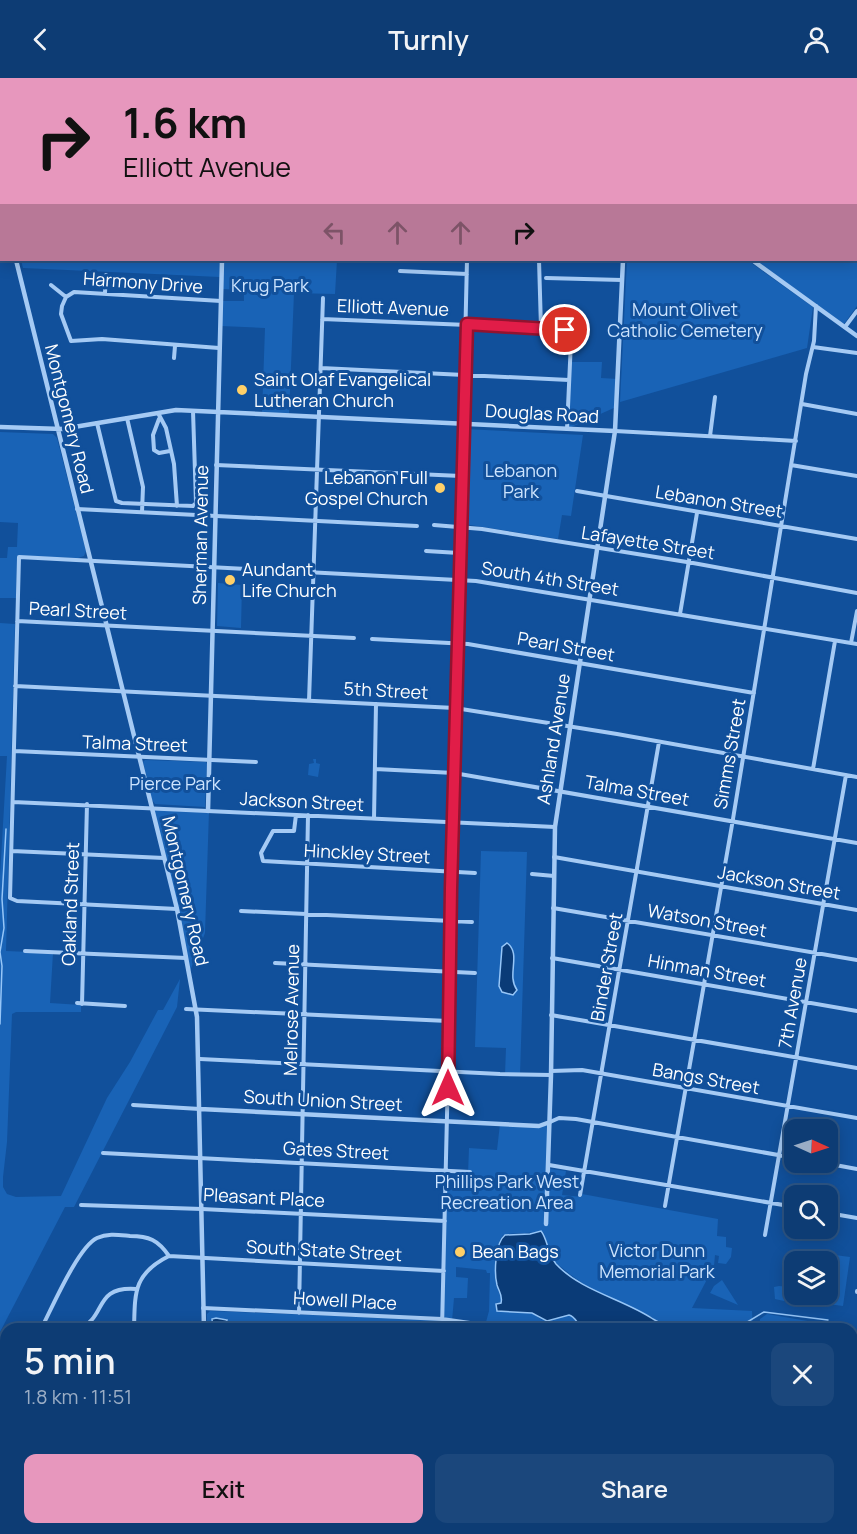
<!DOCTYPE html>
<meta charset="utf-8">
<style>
body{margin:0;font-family:Manrope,sans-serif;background:#1b477c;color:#f1f3f6;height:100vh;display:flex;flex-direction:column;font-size:22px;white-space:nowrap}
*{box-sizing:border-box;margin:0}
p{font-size:20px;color:#9aadc5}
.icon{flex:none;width:33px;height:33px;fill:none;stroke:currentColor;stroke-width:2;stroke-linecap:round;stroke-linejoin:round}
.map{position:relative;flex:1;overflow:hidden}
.panel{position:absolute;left:0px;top:1245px;width:858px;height:212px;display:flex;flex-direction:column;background:#0d3c74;border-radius:18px 18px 0 0;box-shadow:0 3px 15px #0003,0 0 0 2px #2d5686}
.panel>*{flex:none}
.guide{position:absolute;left:0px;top:0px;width:858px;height:183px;box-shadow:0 3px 15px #0003,0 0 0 2px #2d5686;background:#e797bd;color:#111;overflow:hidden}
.needle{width:39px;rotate:93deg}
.fabs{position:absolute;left:784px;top:1041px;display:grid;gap:12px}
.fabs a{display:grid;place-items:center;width:54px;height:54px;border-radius:12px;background:#0d3c74;box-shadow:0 3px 15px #0003,0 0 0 2px #2d5686;font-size:30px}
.pin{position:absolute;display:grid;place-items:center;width:51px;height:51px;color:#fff;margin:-26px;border:3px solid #fff;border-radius:50%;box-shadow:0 2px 6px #0007}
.me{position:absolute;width:66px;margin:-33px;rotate:0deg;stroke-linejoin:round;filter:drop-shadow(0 0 4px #0008)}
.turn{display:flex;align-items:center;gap:21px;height:126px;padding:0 24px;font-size:27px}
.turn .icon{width:78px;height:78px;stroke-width:2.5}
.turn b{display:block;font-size:42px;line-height:51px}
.lanes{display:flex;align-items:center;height:57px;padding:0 24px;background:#0003;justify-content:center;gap:30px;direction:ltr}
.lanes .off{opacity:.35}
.round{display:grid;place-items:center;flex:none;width:63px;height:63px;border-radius:12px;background:#1b477c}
.overview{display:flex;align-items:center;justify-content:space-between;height:102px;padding:0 24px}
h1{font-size:36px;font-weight:600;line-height:45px}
.cta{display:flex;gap:12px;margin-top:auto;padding:12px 24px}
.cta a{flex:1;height:69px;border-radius:12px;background:#e797bd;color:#111;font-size:24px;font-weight:600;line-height:69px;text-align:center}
.cta a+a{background:#1b477c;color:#f1f3f6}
header{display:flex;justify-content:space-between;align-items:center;height:78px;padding:0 24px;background:#0d3c74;font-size:27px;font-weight:600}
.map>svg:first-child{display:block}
.green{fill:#1963b6;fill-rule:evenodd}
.water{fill:#0a3b77;stroke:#96c6f8;stroke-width:1.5}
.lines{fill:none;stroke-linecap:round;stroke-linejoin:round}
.stream{stroke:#96c6f8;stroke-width:1.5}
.minor{stroke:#a5caf4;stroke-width:4}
.tertiary{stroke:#a5caf4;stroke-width:4.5}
.route-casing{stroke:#92132f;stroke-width:15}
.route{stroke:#e11d48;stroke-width:10}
.poi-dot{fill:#ffd068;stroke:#11509b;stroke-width:2}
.labels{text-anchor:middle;stroke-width:6;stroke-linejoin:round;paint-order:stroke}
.street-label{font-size:18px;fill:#fff;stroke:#11509b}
.park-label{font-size:18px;fill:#cde4fe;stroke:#11509b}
.poi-label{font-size:18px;fill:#fff;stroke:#11509b;text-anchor:start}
</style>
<header><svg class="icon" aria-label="back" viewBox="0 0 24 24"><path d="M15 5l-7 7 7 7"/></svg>Turnly<svg class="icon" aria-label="person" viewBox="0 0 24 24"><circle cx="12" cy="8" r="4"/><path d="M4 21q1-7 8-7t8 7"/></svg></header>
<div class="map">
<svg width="857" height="1456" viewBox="0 0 857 1456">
<rect width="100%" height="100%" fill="#11509b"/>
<path class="green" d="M 857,64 L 857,228 L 844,246 L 755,182 L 856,182 Z
M 21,182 L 222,182 L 220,199 L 23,190 Z
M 224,182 L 337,182 L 335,216 L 294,215 L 289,337 L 262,336 L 265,250 L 221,248 L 222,223 L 244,223 L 244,212 L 223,211 Z
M 627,182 L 747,182 L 813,229 L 807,270 L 620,324 Z
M 570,284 L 602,284 L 601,300 L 618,301 L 616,329 L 567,351 Z
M 465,351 L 583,357 L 571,438 L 562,437 L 558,461 L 464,446 Z
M 0,354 L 53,356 L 57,360 L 86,473 L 84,478 L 78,480 L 17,478 L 16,520 L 0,520 L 0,480 L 7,480 L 8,469 L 17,469 L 18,445 L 0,444 Z
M 218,505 L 242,507 L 241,550 L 217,548 Z
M 0,545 L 15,546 L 6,873 L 53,875 L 50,925 L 81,927 L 81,934 L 16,934 L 12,936 L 7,1064 L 3,1099 L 3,1109 L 7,1116 L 16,1119 L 61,1118 L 107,1020 L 130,984 L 158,932 L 163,932 L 180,901 L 177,929 L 74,1129 L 65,1129 L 0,1254 L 0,798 L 7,678 L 0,678 Z
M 313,681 L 316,681 L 316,685 L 320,686 L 318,699 L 308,697 L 309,686 L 314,685 Z
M 145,682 L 206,684 L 207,686 L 205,729 L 155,726 L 152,722 L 143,684 Z
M 152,729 L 209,733 L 205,855 L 190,893 Z
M 481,773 L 527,774 L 520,997 L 505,997 L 506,970 L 475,969 Z
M 550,1044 L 550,1091 L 566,1093 L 562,1117 L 582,1119 L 582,1116 L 718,1141 L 717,1158 L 726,1159 L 726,1169 L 732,1170 L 731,1179 L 726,1186 L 718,1185 L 719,1178 L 715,1177 L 714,1188 L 692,1230 L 752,1233 L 753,1251 L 669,1251 L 648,1237 L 591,1211 L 571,1197 L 556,1185 L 546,1168 L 544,1155 L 541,1153 C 528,1156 515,1154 503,1157 C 494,1170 494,1190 496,1205 C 497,1213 502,1216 501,1224 L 496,1225 L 496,1233 L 532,1235 L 542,1242 L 569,1237 C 577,1239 577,1249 586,1251 L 207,1251 L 207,1236 L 210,1233 L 443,1242 L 447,1098 L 468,1097 L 469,1070 L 497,1072 L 500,1046 L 539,1048 ZM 456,1189 L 486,1192 L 487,1195 L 490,1195 L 489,1233 L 486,1244 L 478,1247 L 452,1243 L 454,1220 L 467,1220 L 468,1200 L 456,1199 Z
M 820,1175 L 850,1179 L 843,1228 L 813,1224 L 814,1217 L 828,1216 L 828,1184 L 819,1183 Z
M 722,1202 L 738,1227 L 710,1215 L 714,1208 Z
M 779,1208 L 789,1209 L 789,1219 L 784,1223 L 775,1221 L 774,1209 Z
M 767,1236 L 819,1245 L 817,1251 L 759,1251 L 760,1241 Z
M 215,1451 L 822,1451 L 822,1456 L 215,1456 Z"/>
<path class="water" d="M 701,0 L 857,0 L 857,24 L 856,2 Z
M 507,865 C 522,876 506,897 517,912 L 513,917 L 502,914 L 499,908 L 502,869 Z
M 541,1153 C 547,1160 548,1176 556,1186 C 581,1213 623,1221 653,1241 C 659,1244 664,1247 669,1251 L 586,1251 C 577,1249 577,1239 569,1237 L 547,1243 L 532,1235 L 497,1233 L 496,1226 L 501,1225 C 503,1217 499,1214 497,1207 C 494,1195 495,1165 505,1157 L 530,1156 Z
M 216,1240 L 227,1242 L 223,1251 L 213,1251 L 212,1241 Z"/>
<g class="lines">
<path class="stream" d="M 0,946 L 2,888 L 0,874 L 4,850 L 2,821 L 6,751
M 744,1246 L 764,1234 L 828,1242"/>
<path class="minor" d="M 4,0 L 4,2
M 540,0 L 540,2
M 26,2 L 44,2
M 104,2 L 104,0
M 312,2 L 312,0
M 367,2 L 367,0
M 423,2 L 423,0
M 0,32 L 2,32
M 539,182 L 541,250
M 400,193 L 467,196
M 546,200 L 622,202
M 51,207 L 66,219
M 105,215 L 106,197
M 322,241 L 541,250 C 554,250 568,248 571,263 L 567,351
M 845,249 L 857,233
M 813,269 L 857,275
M 219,270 L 102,261 L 71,263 L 61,236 L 62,228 L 66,219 L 74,214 L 221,223
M 174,280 L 175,268
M 321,290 L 569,302
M 802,326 L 857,336
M 158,335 L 166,350 L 174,386 L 177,428
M 127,340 L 143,409 L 142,434
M 159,341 L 153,357 L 154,372 L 159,375 L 170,373
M 97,345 L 116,423 L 122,425 L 193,428 L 196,425 L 193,333
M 615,353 L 796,363
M 710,358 L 715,319
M 216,387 L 461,398
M 791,387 L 857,398
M 577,413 L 857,461
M 77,431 L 417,448
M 434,447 L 482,451 L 693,485 L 857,515
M 426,473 L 459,475
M 680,536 L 697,435
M 17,543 L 354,560
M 372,561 L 468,566 L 754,615
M 851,565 L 857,533
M 15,608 L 455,630 L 617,656 L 857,699
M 309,623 L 323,220
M 14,673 L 256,684
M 375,691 L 454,695 L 857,765
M 813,691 L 835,563
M 13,724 L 555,749
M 296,737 L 294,753 L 273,753 L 261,775 L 263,783 L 475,795
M 374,741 L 376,626
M 12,773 L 164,780
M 554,779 L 857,832
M 532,796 L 554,798
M 553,830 L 857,882
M 177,831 L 17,823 L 10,820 L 19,479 L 476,503 L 857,566
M 241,833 L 472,844
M 25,873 L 186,880
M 552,880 L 857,933
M 275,885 L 475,895
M 77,925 L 125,928
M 82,926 L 87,726
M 186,931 L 448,943
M 551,937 L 857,990
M 200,981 L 500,996 L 551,997
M 551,993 L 582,992 L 857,1040
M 133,1027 L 200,1031
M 550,1044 L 559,1040 L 576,1041 L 795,1080
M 103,1075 L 470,1094
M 819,1084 L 857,1091
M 549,1087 L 795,1129
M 580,1117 L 659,664
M 81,1127 L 202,1131 L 445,1143
M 665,1128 L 732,747 L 806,296 L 814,263 L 816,228
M 828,1135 L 857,1140
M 765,1157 L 846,697
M 169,1178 L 444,1193
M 857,1213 L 857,1214
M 203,1230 L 442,1241 L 484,1247
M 299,1235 L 308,737
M 43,1247 L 53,1251
M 41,1251 C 52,1230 78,1169 97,1160 C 108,1155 119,1157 130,1158 C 149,1158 158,1162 169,1178
M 78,1251 C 108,1240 92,1208 136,1211
M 134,1251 C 135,1215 133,1196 169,1178
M 442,1251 L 467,182
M 852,1301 L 852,1300
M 0,1346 L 6,1344
M 0,1393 L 6,1395
M 852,1427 L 857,1427
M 852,1434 L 857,1434
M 0,1444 L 6,1444
M 119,1450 L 157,1452
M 395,1450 L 395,1456
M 18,1456 L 18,1450
M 558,1456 L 558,1450
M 825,1456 L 825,1450"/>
<path class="tertiary" d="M 677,0 L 681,2
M 228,2 L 228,0
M 631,2 L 631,0
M 856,60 L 857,61
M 0,117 L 2,123
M 16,182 L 177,831 L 197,939 L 204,1251
M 752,182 L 857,258
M 0,349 L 62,351 L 176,332 L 615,353
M 208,733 L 222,182
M 200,1031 L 539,1048 L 550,1044
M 546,1146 L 551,997 L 555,749 L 615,353 L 623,182
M 212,1450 L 212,1456"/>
</g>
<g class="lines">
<defs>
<path id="route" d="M 448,1010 L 451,810 L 467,246 L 565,252"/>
</defs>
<use href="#route" class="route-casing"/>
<use href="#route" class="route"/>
</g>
<g class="poi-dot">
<circle cx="242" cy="312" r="6"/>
<circle cx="440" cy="410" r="6"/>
<circle cx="230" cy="502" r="6"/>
<circle cx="460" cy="1174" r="6"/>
</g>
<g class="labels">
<g class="street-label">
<text transform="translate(143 205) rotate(4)" y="6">Harmony Drive</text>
<text transform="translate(393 230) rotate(2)" y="6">Elliott Avenue</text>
<text transform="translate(542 336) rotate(3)" y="6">Douglas Road</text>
<text transform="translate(69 341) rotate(76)" y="6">Montgomery Road</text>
<text transform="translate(719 424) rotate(9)" y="6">Lebanon Street</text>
<text transform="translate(201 457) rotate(-89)" y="6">Sherman Avenue</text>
<text transform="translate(648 465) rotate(9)" y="6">Lafayette Street</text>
<text transform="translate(550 501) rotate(9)" y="6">South 4th Street</text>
<text transform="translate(78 533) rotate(3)" y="6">Pearl Street</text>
<text transform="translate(566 569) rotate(10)" y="6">Pearl Street</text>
<text transform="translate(386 613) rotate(3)" y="6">5th Street</text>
<text transform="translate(554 661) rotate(-81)" y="6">Ashland Avenue</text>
<text transform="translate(135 666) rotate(2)" y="6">Talma Street</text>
<text transform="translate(730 676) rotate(-80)" y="6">Simms Street</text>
<text transform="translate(637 713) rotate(10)" y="6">Talma Street</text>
<text transform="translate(302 724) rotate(3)" y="6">Jackson Street</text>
<text transform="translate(367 776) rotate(3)" y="6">Hinckley Street</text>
<text transform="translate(779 805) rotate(10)" y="6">Jackson Street</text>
<text transform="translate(185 813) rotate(77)" y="6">Montgomery Road</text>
<text transform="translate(71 826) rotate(-88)" y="6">Oakland Street</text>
<text transform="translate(707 843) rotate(10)" y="6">Watson Street</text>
<text transform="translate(607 889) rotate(-80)" y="6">Binder Street</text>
<text transform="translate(707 893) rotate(10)" y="6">Hinman Street</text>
<text transform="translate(793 925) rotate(-80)" y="6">7th Avenue</text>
<text transform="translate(292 932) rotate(-89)" y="6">Melrose Avenue</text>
<text transform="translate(706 1001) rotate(10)" y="6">Bangs Street</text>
<text transform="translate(323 1023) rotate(3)" y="6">South Union Street</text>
<text transform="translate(336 1073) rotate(3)" y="6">Gates Street</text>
<text transform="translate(264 1120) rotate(3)" y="6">Pleasant Place</text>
<text transform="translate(324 1173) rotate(3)" y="6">South State Street</text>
<text transform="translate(345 1223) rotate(3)" y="6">Howell Place</text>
</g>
<g class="park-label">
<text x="270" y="214">Krug Park</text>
<text x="685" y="238">Mount Olivet<tspan x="685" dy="21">Catholic Cemetery</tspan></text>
<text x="521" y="399">Lebanon<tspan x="521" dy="21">Park</tspan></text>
<text x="175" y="712">Pierce Park</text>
<text x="507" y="1110">Phillips Park West<tspan x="507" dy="21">Recreation Area</tspan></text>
<text x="657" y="1179">Victor Dunn<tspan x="657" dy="21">Memorial Park</tspan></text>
</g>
<g class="poi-label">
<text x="254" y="308">Saint Olaf Evangelical<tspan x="254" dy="21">Lutheran Church</tspan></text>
<text x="428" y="406" text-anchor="end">Lebanon Full<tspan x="428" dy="21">Gospel Church</tspan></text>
<text x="242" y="498">Aundant<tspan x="242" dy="21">Life Church</tspan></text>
<text x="472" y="1180">Bean Bags</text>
</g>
</g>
</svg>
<div class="fabs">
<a><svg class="needle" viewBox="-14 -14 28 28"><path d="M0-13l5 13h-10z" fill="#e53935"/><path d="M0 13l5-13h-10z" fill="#9aadc5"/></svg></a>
<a><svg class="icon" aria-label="search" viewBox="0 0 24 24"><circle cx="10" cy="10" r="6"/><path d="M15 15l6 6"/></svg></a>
<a><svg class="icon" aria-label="layers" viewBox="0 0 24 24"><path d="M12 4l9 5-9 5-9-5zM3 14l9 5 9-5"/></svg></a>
</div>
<div class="pin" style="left:565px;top:252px;background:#d93025"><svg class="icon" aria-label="arrive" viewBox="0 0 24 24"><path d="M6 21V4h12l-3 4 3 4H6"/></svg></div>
<svg class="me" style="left:448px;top:1010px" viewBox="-20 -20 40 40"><path d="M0-17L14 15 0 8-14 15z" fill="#e11d48" stroke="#fff" stroke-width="4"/></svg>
<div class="guide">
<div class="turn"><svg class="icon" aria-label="right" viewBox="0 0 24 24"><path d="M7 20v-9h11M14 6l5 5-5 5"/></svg><div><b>1.6 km</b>Elliott Avenue</div></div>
<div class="lanes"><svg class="icon off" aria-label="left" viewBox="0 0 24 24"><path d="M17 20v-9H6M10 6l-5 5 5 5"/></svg><svg class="icon off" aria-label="ahead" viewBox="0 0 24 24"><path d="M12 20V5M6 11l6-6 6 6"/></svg><svg class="icon off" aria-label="ahead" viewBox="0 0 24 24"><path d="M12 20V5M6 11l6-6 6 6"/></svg><svg class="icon" aria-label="right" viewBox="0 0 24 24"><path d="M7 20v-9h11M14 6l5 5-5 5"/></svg></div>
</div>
<section class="panel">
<div class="overview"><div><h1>5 min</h1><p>1.8 km · 11:51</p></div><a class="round"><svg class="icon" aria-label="close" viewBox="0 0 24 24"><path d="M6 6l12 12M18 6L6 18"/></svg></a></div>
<div class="cta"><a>Exit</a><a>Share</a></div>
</section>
</div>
